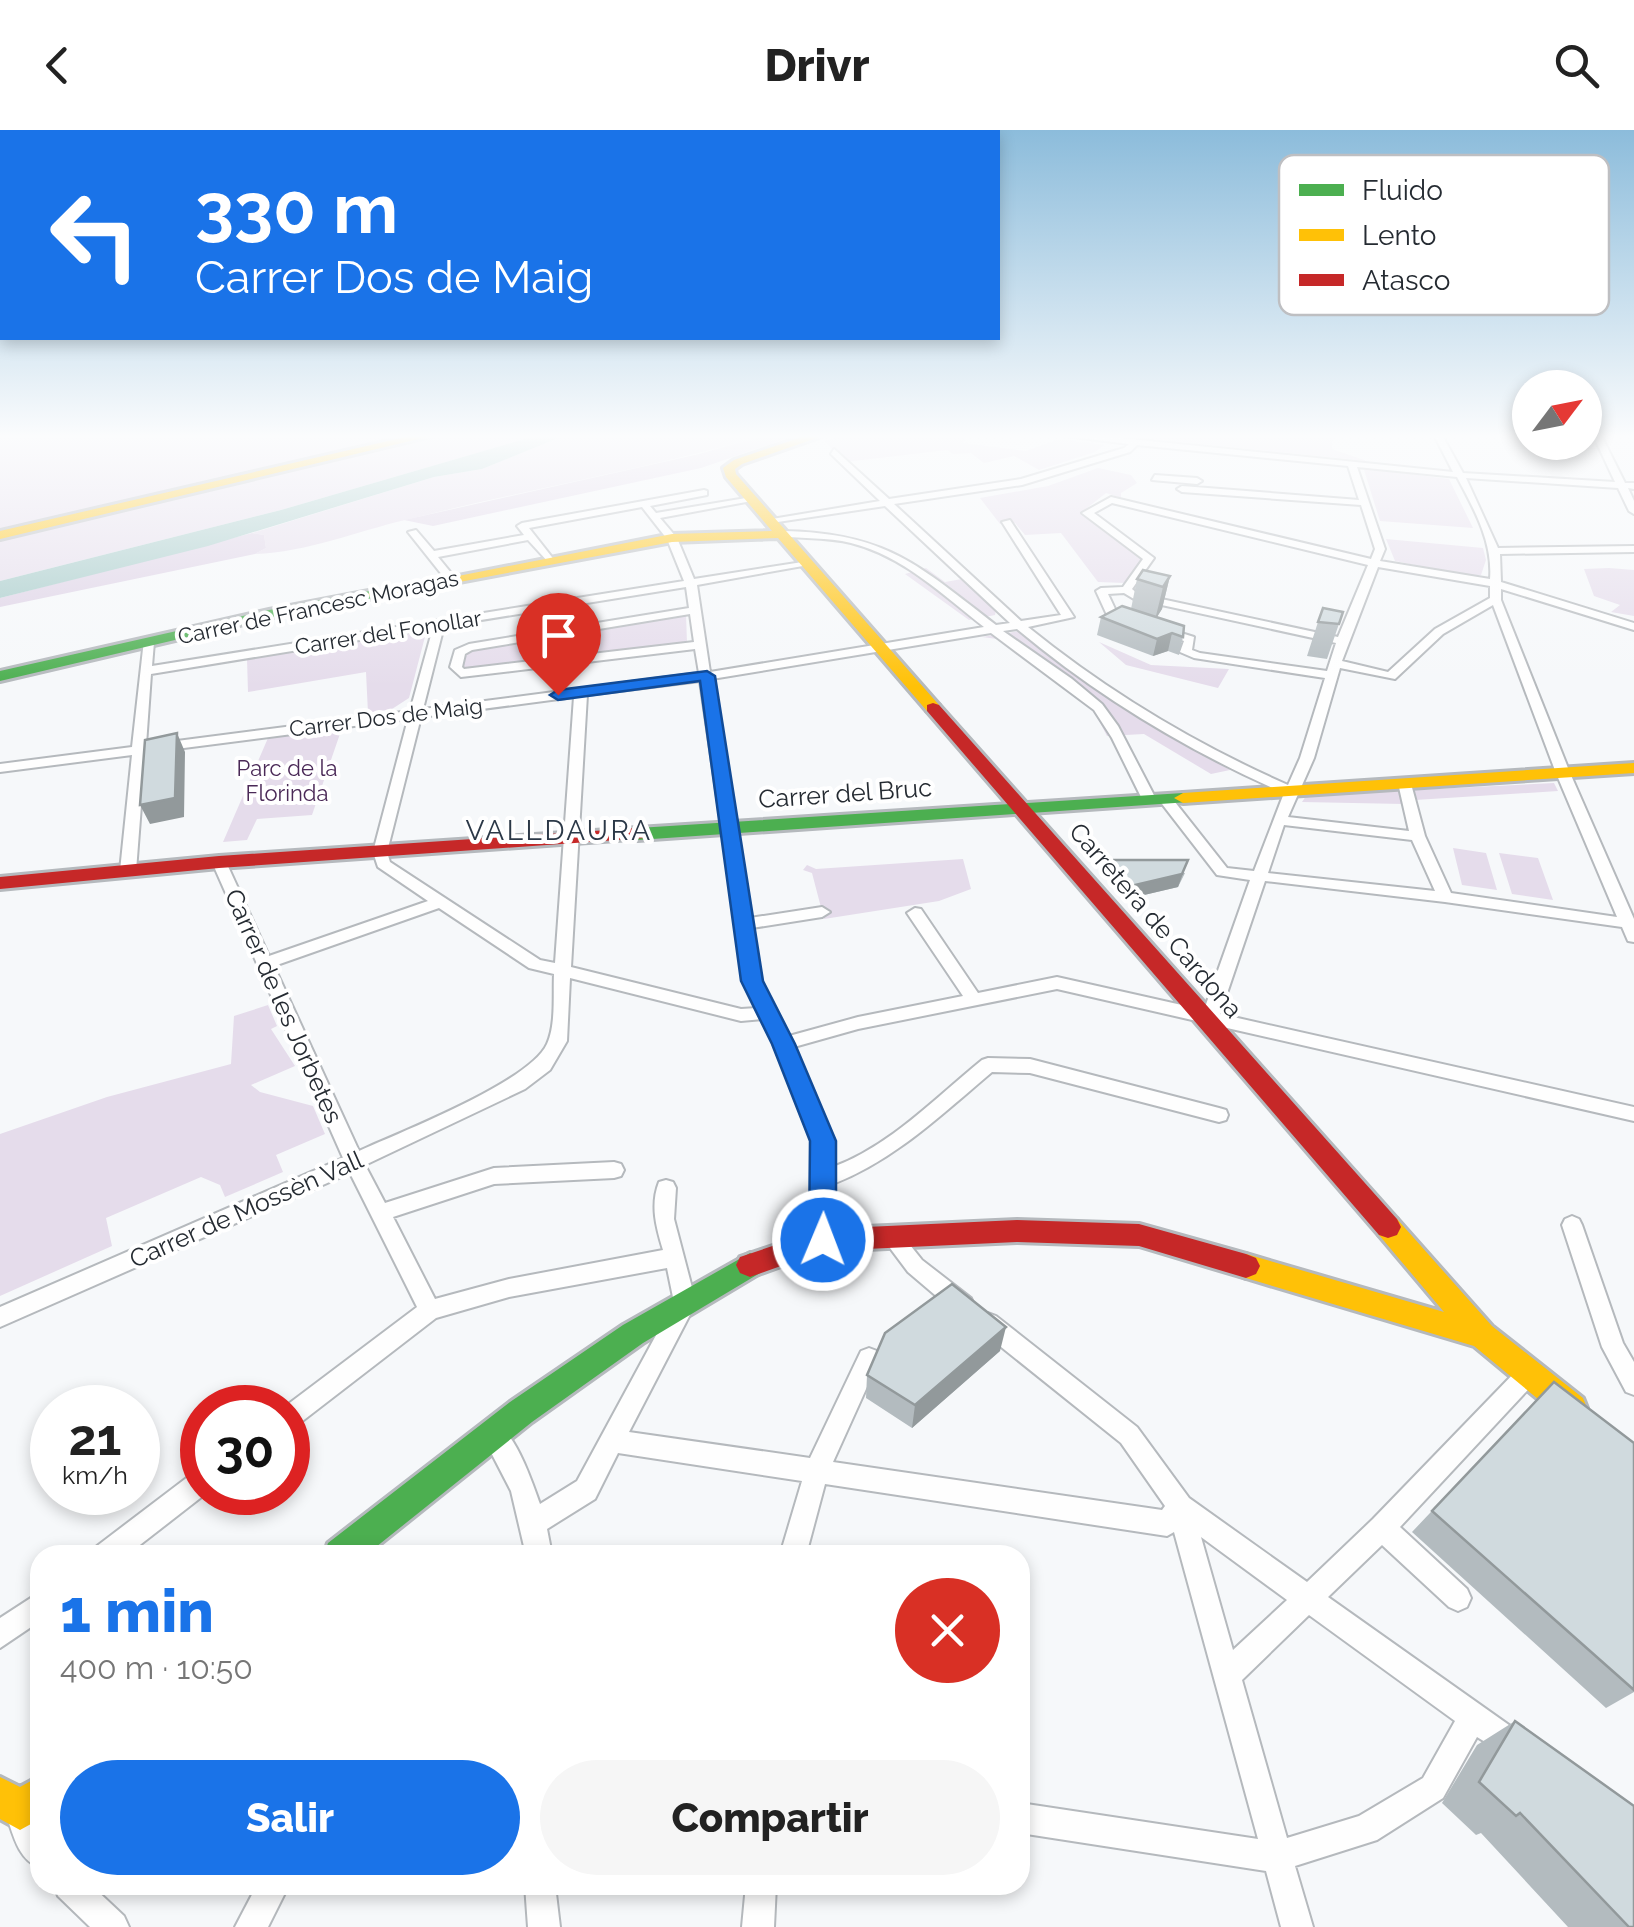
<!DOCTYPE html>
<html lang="es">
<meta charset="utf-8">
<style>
body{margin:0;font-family:Raleway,sans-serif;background:#f6f6f6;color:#222;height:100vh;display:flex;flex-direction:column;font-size:38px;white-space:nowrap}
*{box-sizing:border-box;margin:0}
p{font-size:32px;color:#767676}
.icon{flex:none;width:55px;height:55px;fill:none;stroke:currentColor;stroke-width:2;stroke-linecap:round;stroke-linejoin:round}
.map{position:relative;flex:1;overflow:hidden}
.details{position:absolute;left:30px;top:1415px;width:1000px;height:350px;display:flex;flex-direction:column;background:#fff;border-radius:30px;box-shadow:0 5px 15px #0003}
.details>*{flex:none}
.top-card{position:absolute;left:0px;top:0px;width:1000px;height:210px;box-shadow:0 5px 15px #0003;background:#1a73e8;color:#fff;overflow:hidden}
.needle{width:65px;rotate:58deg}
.tools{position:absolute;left:1512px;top:240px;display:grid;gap:20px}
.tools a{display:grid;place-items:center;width:90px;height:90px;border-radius:50%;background:#fff;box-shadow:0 5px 15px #0003;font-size:50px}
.speed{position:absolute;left:30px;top:1255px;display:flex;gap:20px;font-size:50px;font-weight:700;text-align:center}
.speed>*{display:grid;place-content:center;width:130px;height:130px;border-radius:50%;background:#fff;box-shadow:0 5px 15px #0003;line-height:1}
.speed small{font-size:25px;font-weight:400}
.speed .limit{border:15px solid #d22;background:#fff;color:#111}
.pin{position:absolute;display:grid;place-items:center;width:85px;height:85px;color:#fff;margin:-102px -42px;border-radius:50% 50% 50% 0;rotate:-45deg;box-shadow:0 0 10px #0007}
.pin .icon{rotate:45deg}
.me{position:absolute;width:110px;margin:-55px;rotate:1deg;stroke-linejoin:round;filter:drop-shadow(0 0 8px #0008)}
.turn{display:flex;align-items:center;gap:35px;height:210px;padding:0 30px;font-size:45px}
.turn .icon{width:130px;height:130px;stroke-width:2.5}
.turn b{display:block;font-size:70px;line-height:85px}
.round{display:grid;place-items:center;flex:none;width:105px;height:105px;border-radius:52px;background:#f6f6f6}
.head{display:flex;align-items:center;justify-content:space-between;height:170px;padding:0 30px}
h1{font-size:60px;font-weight:800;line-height:75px;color:#1a73e8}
.button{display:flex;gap:20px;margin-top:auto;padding:20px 30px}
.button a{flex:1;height:115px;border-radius:60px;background:#1a73e8;color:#fff;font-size:40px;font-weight:800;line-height:115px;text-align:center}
.button a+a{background:#f6f6f6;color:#222}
header{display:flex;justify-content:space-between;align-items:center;height:130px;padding:0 30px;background:#fff;font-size:45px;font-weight:800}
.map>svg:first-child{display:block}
.green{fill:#e5dceb}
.forest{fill:#ddd1e5}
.water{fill:#a3c9c7}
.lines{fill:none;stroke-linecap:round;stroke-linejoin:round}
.street-casing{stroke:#b5b9bd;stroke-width:4}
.fast-casing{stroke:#b5b9bd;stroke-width:6}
.slow-casing{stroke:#b5b9bd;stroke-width:6}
.jam-casing{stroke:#b5b9bd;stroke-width:6}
.street{fill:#fefefe;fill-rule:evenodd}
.fast{fill:#4caf50;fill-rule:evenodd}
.slow{fill:#ffc107;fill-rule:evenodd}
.jam{fill:#c62828;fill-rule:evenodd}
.wall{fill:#b3bbbf}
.shaded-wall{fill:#92999b}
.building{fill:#d0dade;stroke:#92999b;stroke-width:2.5}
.route{fill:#1a73e8;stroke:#114b97;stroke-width:2.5}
.labels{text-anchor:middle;stroke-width:8;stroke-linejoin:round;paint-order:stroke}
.far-street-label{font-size:22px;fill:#252b32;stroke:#fff}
.far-park-label{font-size:22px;fill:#4a2957;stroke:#fff}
.street-label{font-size:25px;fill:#252b32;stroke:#fff}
.neighbourhood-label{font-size:28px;letter-spacing:2.5px;fill:#2b3847;stroke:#fff}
.key{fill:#fff;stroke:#bebfc2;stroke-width:2.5}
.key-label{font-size:28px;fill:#252b32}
</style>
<header><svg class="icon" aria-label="back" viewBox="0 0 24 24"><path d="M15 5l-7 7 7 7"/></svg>Drivr<svg class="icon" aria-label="search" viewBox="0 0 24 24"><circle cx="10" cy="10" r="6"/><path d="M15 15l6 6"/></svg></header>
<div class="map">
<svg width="1634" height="1797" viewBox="0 0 1634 1797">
<rect width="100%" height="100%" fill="#f6f8fa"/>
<path class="green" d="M 538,305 L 281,380 L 0,451 L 0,306 Z
M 566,305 L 766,305 C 647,339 525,360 405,390 C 355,402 307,422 255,424 L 266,418 L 264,405 L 252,403 L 434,347 L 482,339 Z
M 847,305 L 967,305 L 963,313 L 1026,321 L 1059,309 L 1104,315 L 1095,322 L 1039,340 L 1014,326 L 984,333 L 971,323 L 953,324 L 947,320 L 845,332 L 824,311 Z
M 1116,305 L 1338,305 L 1332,311 L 1332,319 L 1367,331 Z
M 1098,338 L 1131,345 L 1137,353 L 1121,363 L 1121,368 L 1106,363 L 1082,382 L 1143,427 L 1125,453 L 1098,452 L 1061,403 L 1025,405 L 1015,393 L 1000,394 L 980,368 L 1048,356 Z
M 1371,339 L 1449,349 L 1473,398 L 1380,391 L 1364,340 Z
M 1386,409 L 1483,418 L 1486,430 L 1481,445 L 1469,446 L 1395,431 Z
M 926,438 L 945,452 L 962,449 L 996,480 L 995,485 L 969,490 L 905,444 Z
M 1609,438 L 1634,440 L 1634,486 L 1611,482 L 1620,475 L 1594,466 L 1584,439 Z
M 686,484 L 687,513 L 476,539 L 461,537 L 462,524 L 474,519 Z
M 423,501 L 426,503 L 409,568 L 392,579 L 368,583 L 366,542 L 248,562 L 247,529 Z
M 1019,501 L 1099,558 L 1230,640 L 1211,644 L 1144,604 L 1107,606 L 1093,579 L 997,509 L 982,507 Z
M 1099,512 L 1151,535 L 1229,539 L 1218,558 L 1126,535 Z
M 342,598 L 312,685 L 257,689 L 247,710 L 223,712 L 268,608 Z
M 1554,653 L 1558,661 L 1415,670 L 1413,660 Z
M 1398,661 L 1404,674 L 1302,672 L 1306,666 Z
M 1453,718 L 1486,723 L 1497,760 L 1462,755 Z
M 1499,723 L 1538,728 L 1553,770 L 1512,764 Z
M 963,729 L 971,759 L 939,771 L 824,789 L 812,743 L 803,740 L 807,735 L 816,739 Z
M 268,875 L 277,896 L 271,899 L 295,936 L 251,955 L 260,962 L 313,976 L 325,1004 L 276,1025 L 283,1042 L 225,1067 L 220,1055 L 201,1047 L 106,1088 L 112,1116 L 0,1166 L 0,1004 L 107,967 L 231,934 L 234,886 Z"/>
<path class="forest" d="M 766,305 L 797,305 L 701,338 L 433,396 L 404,390 L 699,324 Z
M 252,403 L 264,405 L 266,418 L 255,424 L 0,477 L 0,468 Z"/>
<path class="water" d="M 538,305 L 566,305 L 482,339 L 434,347 L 208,416 L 0,468 L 0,451 L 281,380 Z"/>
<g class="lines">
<defs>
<path id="street" d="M 1057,305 L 1091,305 L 1453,342 L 1434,305 L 1442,305 L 1463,343 L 1615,352 L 1593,305 L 1601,305 L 1625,353 L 1634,353 L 1634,359 L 1628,358 L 1634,371 L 1634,384 L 1629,381 L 1618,358 L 1466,348 L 1498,418 L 1634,416 L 1634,422 L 1500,424 L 1501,452 L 1634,493 L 1634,500 L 1501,459 L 1501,470 L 1570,643 L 1634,789 L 1634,812 L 1628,811 L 1622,797 L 1445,772 L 1265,751 L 1220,884 L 1634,977 L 1634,991 L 1214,895 L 1209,896 L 1201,892 L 1057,859 L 858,899 L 794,917 L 833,1011 L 833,1037 C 890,1016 935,968 982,930 L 988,928 L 1030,929 L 1219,978 L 1226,980 L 1228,985 L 1226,990 L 1219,992 L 1030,943 L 992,942 C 942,984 895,1030 833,1054 L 833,1110 L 830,1116 L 823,1119 L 816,1116 L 813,1110 L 813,1011 L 763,889 L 741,891 L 570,848 L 567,911 L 550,940 L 525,959 L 365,1035 L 385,1073 L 494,1038 L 614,1032 L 621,1034 L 624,1040 L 621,1046 L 614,1048 L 494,1054 L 393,1087 L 435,1169 L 509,1149 L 663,1120 C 656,1097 650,1075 659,1052 L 666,1050 L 673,1052 L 676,1058 L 674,1089 L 696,1173 L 629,1302 L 810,1328 L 861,1221 L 869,1218 L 877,1221 L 880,1228 L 833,1332 L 1162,1380 L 1165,1376 L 1121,1313 L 980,1200 L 977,1193 L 980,1186 L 988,1183 L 996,1186 L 1137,1297 L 1189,1368 L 1307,1452 L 1373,1389 L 1520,1237 L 1528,1233 L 1536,1237 L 1539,1244 L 1536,1251 L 1400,1397 L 1467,1459 L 1471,1468 L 1467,1477 L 1458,1481 L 1449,1477 L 1382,1415 L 1328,1467 L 1523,1605 L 1527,1615 L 1523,1625 L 1513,1629 L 1477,1607 L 1443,1668 L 1377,1710 L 1295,1736 L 1313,1797 L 1281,1797 L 1266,1741 L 1020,1703 L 1020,1673 L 1258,1709 L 1174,1402 L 1167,1406 L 825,1354 L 806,1425 L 780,1425 L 802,1351 L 618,1323 L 595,1369 L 547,1399 L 552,1425 L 526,1425 L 511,1361 L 481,1303 L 485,1295 L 493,1292 C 515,1300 532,1352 540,1374 L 577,1351 L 674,1172 L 667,1138 L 509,1167 L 436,1188 L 296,1296 L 288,1299 L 288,1278 L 283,1278 L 417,1177 L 350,1043 L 0,1197 L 0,1177 L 343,1028 L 212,732 L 214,729 L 219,727 L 226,732 L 269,826 L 428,771 L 378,737 L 373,722 L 408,589 L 145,623 L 136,741 L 128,746 L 120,741 L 132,625 L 0,642 L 0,634 L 132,617 L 144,510 L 154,512 L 152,536 L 684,451 L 667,409 L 642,377 L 529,398 L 555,431 L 550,434 L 528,410 L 438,427 L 456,449 L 451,452 L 447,451 L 408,402 L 416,400 L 434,421 L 524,405 L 517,396 L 522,393 L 704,360 L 707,361 L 707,365 L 650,376 L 656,383 L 752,367 L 757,370 L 660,388 L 677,408 L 694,449 L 809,431 L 814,434 L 697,455 L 710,542 L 984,497 C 943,465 903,426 851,413 C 827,407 803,409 780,406 L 780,402 L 783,401 C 887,403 918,435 996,495 L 1010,493 L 885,376 L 771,393 L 766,390 L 880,371 L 831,324 L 834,319 L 889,369 L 1021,349 L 1124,318 L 1129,314 ZM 1137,315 L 1348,336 L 1359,370 L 1182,356 L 1177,359 L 1182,362 L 1361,375 L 1375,419 L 1371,429 L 1111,367 L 1082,383 L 1143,429 L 1123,457 L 1101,458 L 1096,461 L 1107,485 L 1132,492 L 1132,488 L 1116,481 L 1108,464 L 1124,463 L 1134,469 L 1336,513 L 1327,541 L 1200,523 L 1192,520 L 1194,507 L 1162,497 L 1156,500 L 1184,511 L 1180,522 L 1194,528 L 1325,548 L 1300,628 L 1288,655 C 1195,614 1107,561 1028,497 L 1074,487 L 1010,390 L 1002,392 L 1061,485 L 1021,491 L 894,374 L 1022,355 L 1130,322 ZM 1357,337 L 1457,347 C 1474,379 1493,412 1490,449 L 1380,431 L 1385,419 ZM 1112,373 L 1368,435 L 1338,507 L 1138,464 L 1132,459 L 1154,428 L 1094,383 ZM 1378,437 L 1490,456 L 1490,468 L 1435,499 L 1388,542 L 1342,531 ZM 686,457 L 689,478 L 469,514 L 455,520 L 450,537 L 461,547 L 695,519 L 699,543 L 423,579 L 444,496 ZM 1493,475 L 1556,643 L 1617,787 L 1451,763 L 1425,706 L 1410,650 L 1405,649 L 1398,653 L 1409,701 L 1288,687 L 1314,628 L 1340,538 L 1395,549 L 1443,504 ZM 690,484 L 694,512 L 464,539 L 462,537 L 465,524 L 472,520 ZM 433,498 L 410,581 L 146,615 L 151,544 ZM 1017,499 C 1097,566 1188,621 1284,663 L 1254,741 L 1227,738 L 1171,667 L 1166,666 L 1159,670 L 1217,745 L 1250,750 L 1204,880 L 1057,847 L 978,863 L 921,779 L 915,778 L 907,783 L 963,866 L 858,887 L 789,906 L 760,851 L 752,798 L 822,787 L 830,782 L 822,777 L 750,788 L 712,549 L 991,503 L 1094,580 L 1112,608 L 1143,671 L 1145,674 L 1155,674 L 1157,671 L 1118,596 L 1102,574 L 1072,549 L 1003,501 ZM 700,551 L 744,851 L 757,878 L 741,879 L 571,837 L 587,565 ZM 574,567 L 555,833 L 540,830 L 390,732 L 387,722 L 421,587 ZM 1284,695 L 1412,710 L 1435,761 L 1268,743 ZM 439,778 L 529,838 L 554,844 C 553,865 556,895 547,914 C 530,952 400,1002 359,1021 L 274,836 ZM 1201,1407 L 1287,1470 L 1233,1520 ZM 1309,1485 L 1455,1591 L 1423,1648 L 1359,1686 L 1287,1708 L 1242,1550 Z
M 1155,345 L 1197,348 L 1202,351 L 1197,354 L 1152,350 Z
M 1572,1086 L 1579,1089 L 1582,1095 L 1623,1213 L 1634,1232 L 1634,1265 L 1626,1262 L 1602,1217 L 1562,1095 L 1565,1089 Z
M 891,1097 L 898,1100 L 922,1130 L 971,1168 L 974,1175 L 971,1182 L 963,1185 L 955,1182 L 908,1142 L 881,1106 L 884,1100 Z
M 202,1340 L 202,1362 L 208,1362 L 127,1425 L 93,1425 L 97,1416 L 193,1343 Z
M 40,1462 L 40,1491 L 0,1518 L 0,1488 Z
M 20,1666 L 30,1671 L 40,1695 L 40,1738 C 17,1729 13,1703 5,1681 L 10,1671 Z
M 54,1755 L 91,1755 L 124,1786 L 129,1797 L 90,1797 L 58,1766 Z
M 257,1755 L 289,1755 L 268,1797 L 235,1797 Z
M 525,1755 L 555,1755 L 560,1797 L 528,1797 Z
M 746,1755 L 776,1755 L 774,1797 L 742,1797 Z"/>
<path id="fast" d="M 374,460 L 381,464 L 379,467 L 269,488 L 0,551 L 0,541 L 269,480 Z
M 1183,663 L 1189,664 L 1189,672 L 638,710 L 629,704 L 638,698 Z
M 750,1123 L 760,1127 L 764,1135 L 760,1143 L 643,1213 L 532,1292 L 366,1425 L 324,1425 L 328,1413 L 510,1272 L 623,1195 Z"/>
<path id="slow" d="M 414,305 L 435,305 L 0,409 L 0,401 Z
M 808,305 L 825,305 L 742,334 L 735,339 L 736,344 L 939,575 L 939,581 L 927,581 L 778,408 L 672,412 L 374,468 L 367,464 L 672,404 L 772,401 L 726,347 L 723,338 L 734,330 Z
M 1634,633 L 1634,643 L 1183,673 L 1174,668 L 1183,663 Z
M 1388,1086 L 1397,1089 L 1492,1196 L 1583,1268 L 1587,1278 L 1583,1288 L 1572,1292 L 1561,1288 L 1474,1216 L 1246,1148 L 1236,1144 L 1232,1136 L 1236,1128 L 1246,1124 L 1444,1182 L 1379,1105 L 1375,1097 L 1379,1089 Z
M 40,1646 L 40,1689 L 20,1700 L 0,1689 L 0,1647 L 20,1657 Z"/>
<path id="jam" d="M 933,573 L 939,575 L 1397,1089 L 1401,1097 L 1397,1105 L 1388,1108 L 1379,1105 L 927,581 L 927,575 Z
M 638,698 L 647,704 L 645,708 L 219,738 L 0,759 L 0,747 L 219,726 Z
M 1017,1090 L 1139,1094 L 1246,1124 L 1256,1128 L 1260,1136 L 1256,1144 L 1246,1148 L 1139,1116 L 1017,1112 L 823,1121 L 750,1147 L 740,1143 L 736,1135 L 740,1127 L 823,1099 Z"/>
</defs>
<use href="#street" class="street-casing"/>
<use href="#fast" class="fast-casing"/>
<use href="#slow" class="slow-casing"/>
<use href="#jam" class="jam-casing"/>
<use href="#street" class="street"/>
<use href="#fast" class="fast"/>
<use href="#slow" class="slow"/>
<use href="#jam" class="jam"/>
</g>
<path class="wall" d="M 1170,446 L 1162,479 L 1157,487 L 1183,507 L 1179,525 L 1168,521 L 1153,526 L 1097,505 L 1101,487 L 1131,479 L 1137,449 Z
M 1343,482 L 1327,529 L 1307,526 L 1318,492 Z
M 1106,730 L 1185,743 L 1178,757 L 1127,769 L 1104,743 Z
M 1000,1221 L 912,1298 L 866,1268 L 867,1245 Z
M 1554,1252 L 1634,1313 L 1634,1562 L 1606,1578 L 1412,1402 Z
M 1515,1591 L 1634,1797 L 1568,1797 L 1481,1703 L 1476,1705 L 1442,1673 L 1477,1615 Z"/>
<path class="shaded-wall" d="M 1170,446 L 1162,479 L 1155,490 L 1163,457 Z
M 1172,503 L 1168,521 L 1153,526 L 1157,509 Z
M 177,603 L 185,622 L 184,687 L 150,694 L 140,675 Z
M 1188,730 L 1178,757 L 1127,769 L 1131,756 Z
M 1006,1197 L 1000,1221 L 912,1298 L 915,1275 Z"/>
<path class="building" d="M 1143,440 L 1170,446 L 1163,457 L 1137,449 Z
M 1122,476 L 1184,496 L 1183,507 L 1172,503 L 1157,509 L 1101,487 Z
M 1323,478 L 1343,482 L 1339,494 L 1318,492 Z
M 177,603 L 175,668 L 140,675 L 145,610 Z
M 1106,730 L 1188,730 L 1182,744 L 1131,756 Z
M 952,1154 L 1006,1197 L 915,1275 L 867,1245 L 885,1203 Z
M 1554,1252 L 1634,1313 L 1634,1560 L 1432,1381 Z
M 1515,1591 L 1634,1676 L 1634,1797 L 1629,1797 L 1520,1683 L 1516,1686 L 1479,1652 Z"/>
<linearGradient id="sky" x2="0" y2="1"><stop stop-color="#8cbcdb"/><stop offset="0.55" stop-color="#fbfcfd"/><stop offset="1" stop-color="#fbfcfd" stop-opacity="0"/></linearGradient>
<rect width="1634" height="557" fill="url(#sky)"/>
<path class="route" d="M 707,541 L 715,546 L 763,851 L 795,914 L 836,1011 L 836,1110 L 832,1118 L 823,1122 L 813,1118 L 809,1110 L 810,1011 L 772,914 L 741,851 L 700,551 L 558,570 L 550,565 L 558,560 Z"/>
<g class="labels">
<g class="far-street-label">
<text transform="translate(318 477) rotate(-12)" y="8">Carrer de Francesc Moragas</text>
<text transform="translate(388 502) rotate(-9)" y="8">Carrer del Fonollar</text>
<text transform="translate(386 587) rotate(-7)" y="8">Carrer Dos de Maig</text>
</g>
<g class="far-park-label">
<text x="287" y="646">Parc de la<tspan x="287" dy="25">Florinda</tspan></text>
</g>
<g class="street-label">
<text transform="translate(845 663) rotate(-4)" y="9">Carrer del Bruc</text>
<text transform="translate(1156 790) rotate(49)" y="9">Carretera de Cardona</text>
<text transform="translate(284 876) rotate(66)" y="9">Carrer de les Jorbetes</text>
<text transform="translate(246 1079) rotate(-24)" y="9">Carrer de Mossèn Vall</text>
</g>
<g class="neighbourhood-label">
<text x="559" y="710">VALLDAURA</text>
</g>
</g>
<rect x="1279" y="25" width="330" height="160" rx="15" class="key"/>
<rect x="1299" y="54" width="45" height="12" fill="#4caf50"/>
<rect x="1299" y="99" width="45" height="12" fill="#ffc107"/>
<rect x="1299" y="144" width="45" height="12" fill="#c62828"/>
<g class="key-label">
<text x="1362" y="70">Fluido</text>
<text x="1362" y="115">Lento</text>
<text x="1362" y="160">Atasco</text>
</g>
</svg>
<div class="tools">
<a><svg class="needle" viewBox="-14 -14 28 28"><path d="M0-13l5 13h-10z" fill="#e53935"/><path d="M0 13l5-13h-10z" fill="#767676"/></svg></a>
</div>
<div class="speed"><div>21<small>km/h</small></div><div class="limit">30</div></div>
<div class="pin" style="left:558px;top:565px;background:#d93025"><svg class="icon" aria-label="arrive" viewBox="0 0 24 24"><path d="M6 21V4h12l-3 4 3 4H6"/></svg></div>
<svg class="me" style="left:823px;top:1110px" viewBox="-20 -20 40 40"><circle r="17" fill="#1a73e8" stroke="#fff" stroke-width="3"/><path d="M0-11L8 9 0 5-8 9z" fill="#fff"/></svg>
<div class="top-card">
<div class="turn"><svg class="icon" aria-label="left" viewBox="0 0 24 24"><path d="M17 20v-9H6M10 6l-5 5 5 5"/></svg><div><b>330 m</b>Carrer Dos de Maig</div></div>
</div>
<section class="details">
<div class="head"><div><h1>1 min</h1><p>400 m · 10:50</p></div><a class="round" style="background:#d93025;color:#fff"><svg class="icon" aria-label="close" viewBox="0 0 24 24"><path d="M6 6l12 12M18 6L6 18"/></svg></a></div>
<div class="button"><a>Salir</a><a>Compartir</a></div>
</section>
</div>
